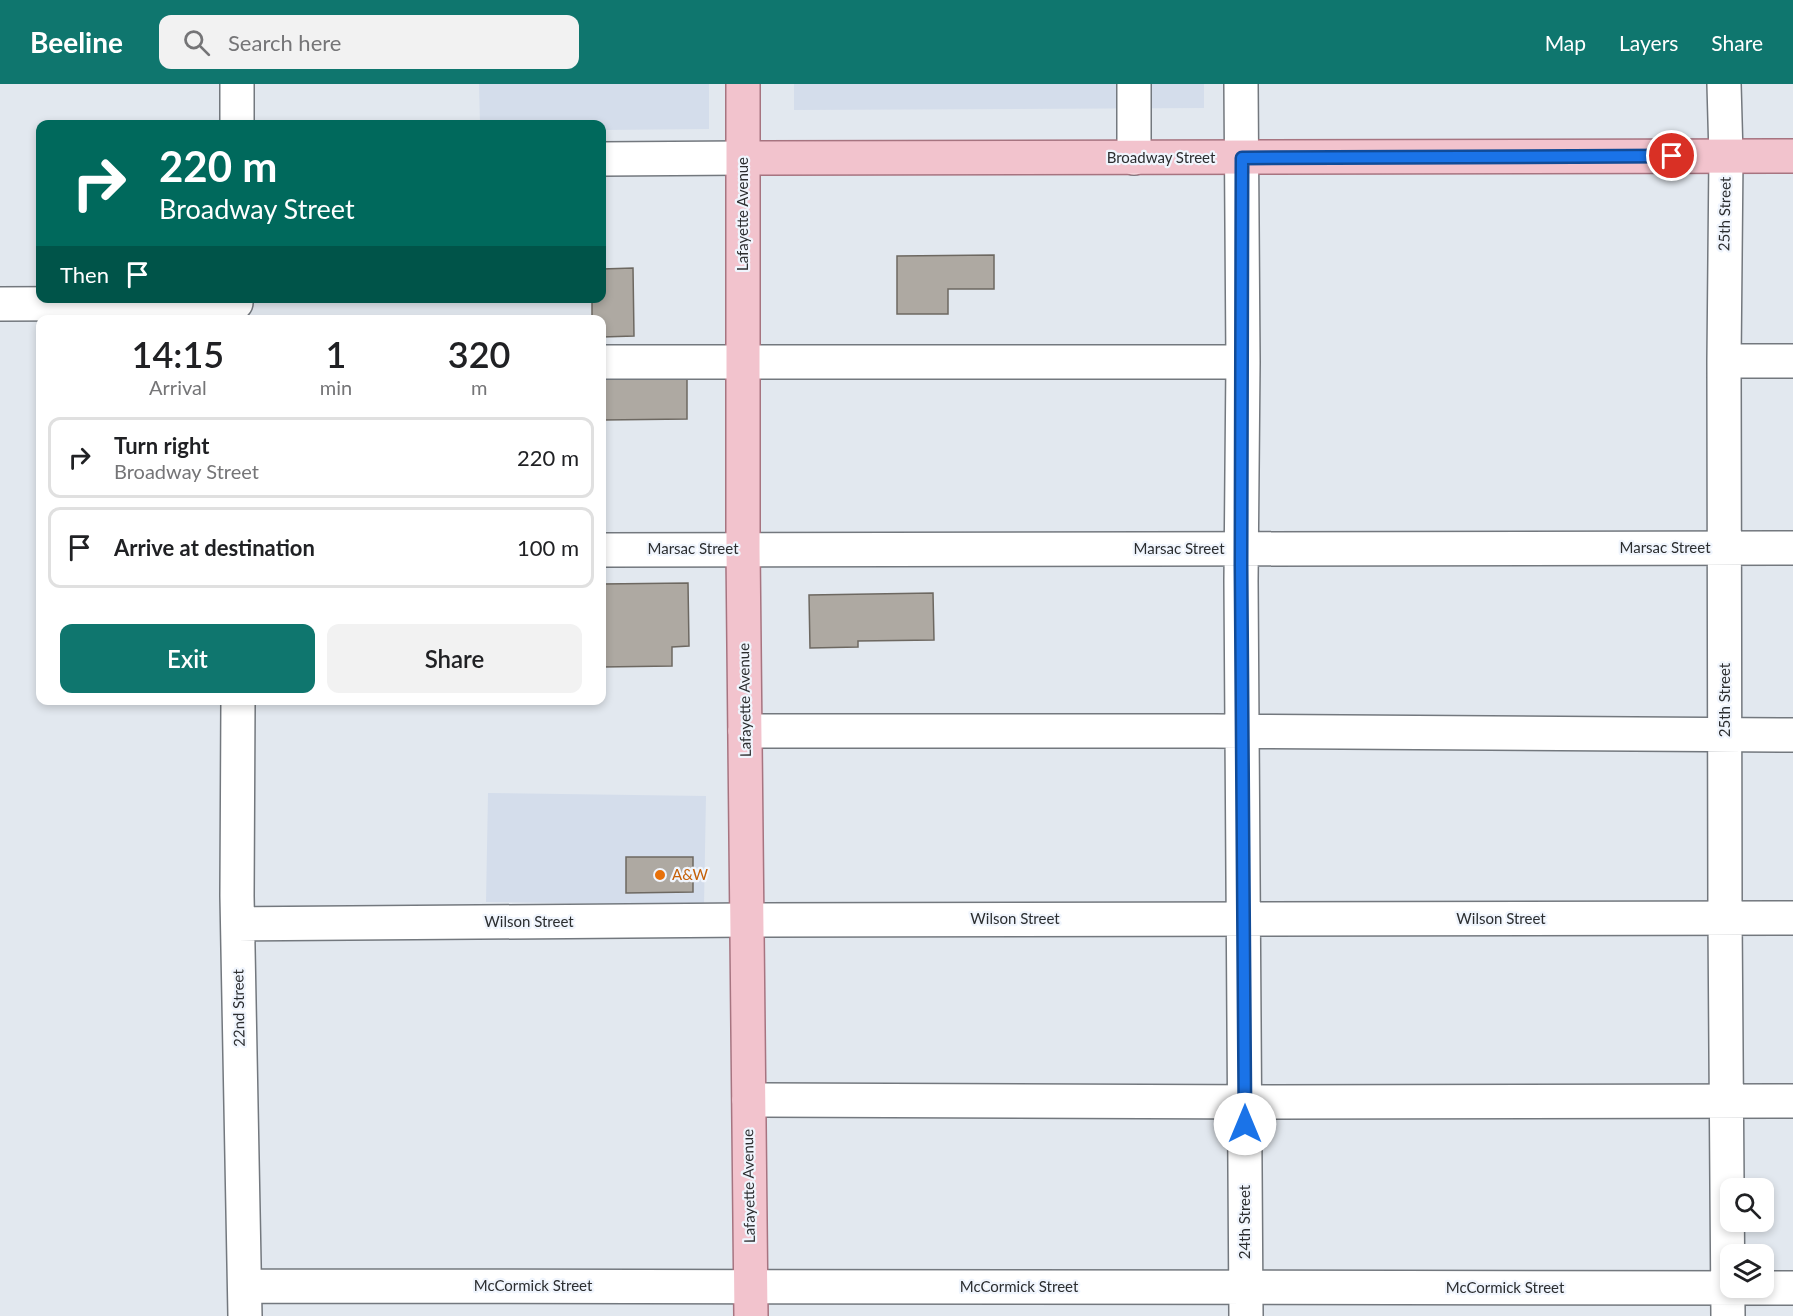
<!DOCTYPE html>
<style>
body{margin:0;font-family:Lato,sans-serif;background:#f2f2f2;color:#202124;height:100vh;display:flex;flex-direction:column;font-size:22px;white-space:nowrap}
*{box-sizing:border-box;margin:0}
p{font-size:20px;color:#757577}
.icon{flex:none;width:33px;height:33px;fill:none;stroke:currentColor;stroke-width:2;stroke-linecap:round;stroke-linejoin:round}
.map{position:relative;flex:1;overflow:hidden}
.panel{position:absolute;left:36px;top:231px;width:570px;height:390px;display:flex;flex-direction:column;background:#fff;border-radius:12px;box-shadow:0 3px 9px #0003}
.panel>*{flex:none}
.banner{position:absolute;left:36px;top:36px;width:570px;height:183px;border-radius:12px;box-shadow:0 3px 9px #0003;background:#00695c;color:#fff;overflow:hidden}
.controls{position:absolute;left:1720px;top:1094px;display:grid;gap:12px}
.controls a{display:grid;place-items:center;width:54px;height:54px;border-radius:12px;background:#fff;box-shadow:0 3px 9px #0003;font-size:30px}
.pin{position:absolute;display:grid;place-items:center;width:51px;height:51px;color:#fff;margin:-26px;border:3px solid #fff;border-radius:50%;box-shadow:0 2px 6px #0007}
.me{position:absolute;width:66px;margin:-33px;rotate:0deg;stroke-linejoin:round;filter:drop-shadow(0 0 4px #0008)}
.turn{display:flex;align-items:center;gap:21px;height:126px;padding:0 24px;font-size:27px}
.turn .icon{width:78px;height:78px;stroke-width:2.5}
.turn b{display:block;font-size:42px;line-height:51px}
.then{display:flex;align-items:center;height:57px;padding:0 24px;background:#0003;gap:12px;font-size:22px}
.eta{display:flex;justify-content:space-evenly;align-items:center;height:102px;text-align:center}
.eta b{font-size:36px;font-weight:600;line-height:42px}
.action{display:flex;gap:12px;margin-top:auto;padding:12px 24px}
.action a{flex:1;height:69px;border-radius:12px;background:#0f766e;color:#fff;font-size:24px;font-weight:600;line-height:69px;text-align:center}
.action a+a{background:#f2f2f2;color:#202124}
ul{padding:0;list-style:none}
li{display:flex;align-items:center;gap:18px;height:81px;margin:0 12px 9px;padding:0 12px;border:3px solid #e0e0e0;border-radius:12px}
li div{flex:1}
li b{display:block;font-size:22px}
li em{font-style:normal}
header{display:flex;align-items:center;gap:36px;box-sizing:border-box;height:84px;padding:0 30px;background:#0f766e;color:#fff}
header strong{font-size:28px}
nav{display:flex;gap:33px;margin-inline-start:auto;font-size:21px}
.search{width:420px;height:54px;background:#f2f2f2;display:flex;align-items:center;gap:15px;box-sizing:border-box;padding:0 21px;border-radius:12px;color:#757577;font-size:22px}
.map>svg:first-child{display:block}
.built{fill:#d4ddeb}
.building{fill:#aea9a2;stroke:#6d6861;stroke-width:1.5}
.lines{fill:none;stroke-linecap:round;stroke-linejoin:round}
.minor-casing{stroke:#73787e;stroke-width:36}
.major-casing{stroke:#a77480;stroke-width:36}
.minor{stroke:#fff;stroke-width:33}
.major{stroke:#f2c3cd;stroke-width:33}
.route-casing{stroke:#114b97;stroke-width:15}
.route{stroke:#1a73e8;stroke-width:10}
.food-dot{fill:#e8710a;stroke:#f0f5fd;stroke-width:2}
.labels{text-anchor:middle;stroke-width:4.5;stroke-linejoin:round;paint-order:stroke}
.street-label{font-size:15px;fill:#2b2d2f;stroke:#f0f5fd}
.food-label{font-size:15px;fill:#c56008;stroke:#f0f5fd;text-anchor:start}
</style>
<header>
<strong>Beeline</strong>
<div class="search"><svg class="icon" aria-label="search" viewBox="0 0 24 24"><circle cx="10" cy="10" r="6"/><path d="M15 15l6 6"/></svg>Search here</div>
<nav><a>Map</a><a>Layers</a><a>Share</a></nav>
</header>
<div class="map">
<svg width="1793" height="1232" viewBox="0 0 1793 1232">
<rect width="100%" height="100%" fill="#e2e8ef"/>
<path class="built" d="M 479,0 L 709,0 L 709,45 L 602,46 L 602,40 L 480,40 Z
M 794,0 L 1204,0 L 1204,24 L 794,26 Z
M 488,709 L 706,712 L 704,821 L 486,818 Z"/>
<path class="building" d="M 994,171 L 994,205 L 948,205 L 948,230 L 897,230 L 897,172 Z
M 633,184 L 634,252 L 602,253 L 602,236 L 592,236 L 592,214 L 602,214 L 602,185 Z
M 687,294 L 687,335 L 603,336 L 602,295 Z
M 688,499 L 689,562 L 672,563 L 672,582 L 602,583 L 602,500 Z
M 933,509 L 934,556 L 858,557 L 858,563 L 810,564 L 809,511 Z
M 626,773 L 693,773 L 693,808 L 626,809 Z"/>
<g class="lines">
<defs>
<path id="minor" d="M 237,0 L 237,40
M 1134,0 L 1134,74
M 1241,0 L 1243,278 L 1241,497 L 1246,1232
M 1724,0 L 1726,72 L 1724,277 L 1725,834 L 1728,1232
M 602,75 L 743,74
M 0,220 L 236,219
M 1724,277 L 1793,277
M 602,278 L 1243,278
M 602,466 L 1793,464
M 238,616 L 237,812 L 245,1232
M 745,647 L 1214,647 L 1793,651
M 238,840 L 747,836 L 1793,834
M 749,1016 L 1273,1018 L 1793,1017
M 245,1202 L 1793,1204"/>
<path id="major" d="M 743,0 L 743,465 L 751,1232
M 743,74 L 1793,72"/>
</defs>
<use href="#minor" class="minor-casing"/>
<use href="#major" class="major-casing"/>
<use href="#minor" class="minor"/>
<use href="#major" class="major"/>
</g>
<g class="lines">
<defs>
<path id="route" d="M 1245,1040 L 1241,481 L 1242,74 L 1672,72"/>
</defs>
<use href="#route" class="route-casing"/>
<use href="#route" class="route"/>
</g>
<circle class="food-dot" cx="660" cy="791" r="6"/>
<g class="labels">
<g class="street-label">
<text x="1161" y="79">Broadway Street</text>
<text transform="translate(743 130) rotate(-90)" y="5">Lafayette Avenue</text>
<text transform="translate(1725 130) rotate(-89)" y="5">25th Street</text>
<text x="1665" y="469">Marsac Street</text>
<text x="693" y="470">Marsac Street</text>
<text x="1179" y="470">Marsac Street</text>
<text transform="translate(745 616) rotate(-91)" y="5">Lafayette Avenue</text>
<text transform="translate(1725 616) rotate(-90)" y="5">25th Street</text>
<text x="1015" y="840">Wilson Street</text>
<text x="1501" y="840">Wilson Street</text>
<text x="529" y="843">Wilson Street</text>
<text transform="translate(239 924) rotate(-91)" y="5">22nd Street</text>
<text transform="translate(749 1102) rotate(-91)" y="5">Lafayette Avenue</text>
<text transform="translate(1245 1138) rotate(-90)" y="5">24th Street</text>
<text x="533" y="1207">McCormick Street</text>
<text x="1019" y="1208">McCormick Street</text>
<text x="1505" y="1209">McCormick Street</text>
</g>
<g class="food-label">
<text x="672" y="796">A&amp;W</text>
</g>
</g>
</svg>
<div class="controls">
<a><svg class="icon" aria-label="search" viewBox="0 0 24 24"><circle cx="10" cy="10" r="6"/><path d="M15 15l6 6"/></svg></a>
<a><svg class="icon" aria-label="layers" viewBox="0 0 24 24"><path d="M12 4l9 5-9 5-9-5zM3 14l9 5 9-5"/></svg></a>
</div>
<div class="pin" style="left:1672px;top:72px;background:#d93025"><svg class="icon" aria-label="arrive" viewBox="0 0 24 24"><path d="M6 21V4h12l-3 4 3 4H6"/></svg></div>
<svg class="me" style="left:1245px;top:1040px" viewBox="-20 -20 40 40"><circle r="19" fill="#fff"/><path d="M0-13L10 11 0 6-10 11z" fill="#1a73e8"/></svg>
<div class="banner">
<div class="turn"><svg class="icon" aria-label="right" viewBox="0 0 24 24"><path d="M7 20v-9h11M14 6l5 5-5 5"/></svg><div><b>220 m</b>Broadway Street</div></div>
<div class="then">Then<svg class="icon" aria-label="arrive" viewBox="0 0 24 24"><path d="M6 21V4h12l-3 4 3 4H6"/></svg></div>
</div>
<section class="panel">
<div class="eta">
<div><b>14:15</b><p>Arrival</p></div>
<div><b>1</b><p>min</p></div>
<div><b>320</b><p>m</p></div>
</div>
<ul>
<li><svg class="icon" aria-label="right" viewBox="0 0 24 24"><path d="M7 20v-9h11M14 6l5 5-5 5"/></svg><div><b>Turn right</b><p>Broadway Street</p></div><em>220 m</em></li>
<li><svg class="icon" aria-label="arrive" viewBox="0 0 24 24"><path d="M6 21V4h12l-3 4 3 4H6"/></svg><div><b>Arrive at destination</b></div><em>100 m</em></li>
</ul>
<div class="action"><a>Exit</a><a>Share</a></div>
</section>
</div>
